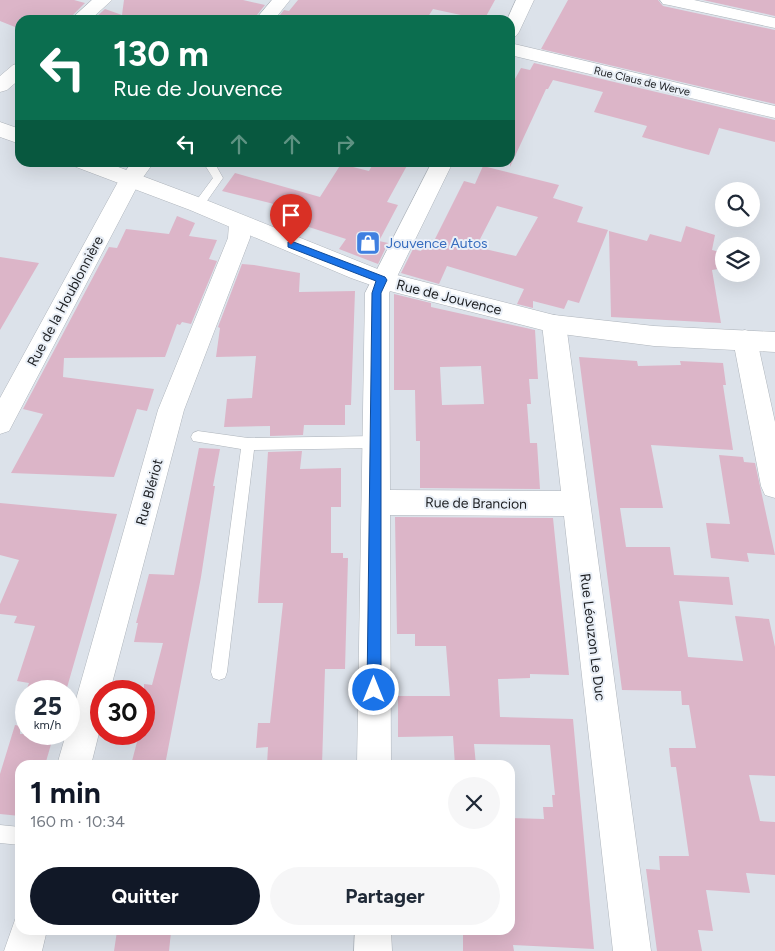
<!DOCTYPE html>
<html lang="fr">
<meta charset="utf-8">
<style>
body{margin:0;font-family:Figtree,sans-serif;background:#f6f6f7;color:#1f2937;height:100vh;display:flex;flex-direction:column;font-size:19px;white-space:nowrap}
*{box-sizing:border-box;margin:0}
p{font-size:16px;color:#747a83}
.icon{flex:none;width:28px;height:28px;fill:none;stroke:currentColor;stroke-width:2;stroke-linecap:round;stroke-linejoin:round}
.map{position:relative;flex:1;overflow:hidden}
.drawer{position:absolute;left:15px;top:760px;width:500px;height:175px;display:flex;flex-direction:column;background:#fff;border-radius:15px;box-shadow:0 5px 20px #0002}
.drawer>*{flex:none}
.hud{position:absolute;left:15px;top:15px;width:500px;height:152px;border-radius:15px;box-shadow:0 5px 20px #0002;background:#0b6e4f;color:#fff;overflow:hidden}
.buttons{position:absolute;left:715px;top:182px;display:grid;gap:10px}
.buttons a{display:grid;place-items:center;width:45px;height:45px;border-radius:50%;background:#fff;box-shadow:0 5px 20px #0002;font-size:25px}
.speed{position:absolute;left:15px;top:680px;display:flex;gap:10px;font-size:25px;font-weight:700;text-align:center}
.speed>*{display:grid;place-content:center;width:65px;height:65px;border-radius:50%;background:#fff;box-shadow:0 5px 20px #0002;line-height:1}
.speed small{font-size:12px;font-weight:400}
.speed .limit{border:8px solid #d22;background:#fff;color:#111}
.pin{position:absolute;display:grid;place-items:center;width:42px;height:42px;color:#fff;margin:-51px -21px;border-radius:50% 50% 50% 0;rotate:-45deg;box-shadow:0 0 5px #0007}
.pin .icon{rotate:45deg}
.me{position:absolute;width:55px;margin:-28px;rotate:0deg;stroke-linejoin:round;filter:drop-shadow(0 0 4px #0008)}
.turn{display:flex;align-items:center;gap:18px;height:105px;padding:0 15px;font-size:22px}
.turn .icon{width:65px;height:65px;stroke-width:2.5}
.turn b{display:block;font-size:35px;line-height:42px}
.lanes{display:flex;align-items:center;height:48px;padding:0 15px;background:#0003;justify-content:center;gap:25px;direction:ltr}
.lanes .off{opacity:.35}
.round{display:grid;place-items:center;flex:none;width:52px;height:52px;border-radius:26px;background:#f6f6f7}
.headline{display:flex;align-items:center;justify-content:space-between;height:85px;padding:0 15px}
h1{font-size:30px;font-weight:700;line-height:38px;color:#111827}
.action{display:flex;gap:10px;margin-top:auto;padding:10px 15px}
.action a{flex:1;height:58px;border-radius:30px;background:#111827;color:#fff;font-size:20px;font-weight:700;line-height:58px;text-align:center}
.action a+a{background:#f6f6f7;color:#1f2937}
.map>svg:first-child{display:block}
.building{fill:#dcb5c8;fill-rule:evenodd}
.lines{fill:none;stroke-linecap:round;stroke-linejoin:round}
.lane-casing{stroke:#afb5bc;stroke-width:1}
.street-casing{stroke:#afb5bc;stroke-width:1}
.secondary-casing{stroke:#afb5bc;stroke-width:1}
.lane{fill:#fff;fill-rule:evenodd}
.street{fill:#fff;fill-rule:evenodd}
.secondary{fill:#fff;fill-rule:evenodd}
.route{fill:#1a73e8;stroke:#114b97}
.labels{text-anchor:middle;stroke-width:4;stroke-linejoin:round;paint-order:stroke}
.far-street-label{font-size:11px;fill:#1b1d20;stroke:#e9eff7}
.shop-label{font-size:14px;fill:#366cbe;stroke:#e9eff7;text-anchor:start}
.street-label{font-size:14px;fill:#1b1d20;stroke:#e9eff7}
</style>
<div class="map">
<svg width="775" height="951" viewBox="0 0 775 951">
<rect width="100%" height="100%" fill="#dce2ea"/>
<path class="building" d="M 0,0 L 74,0 L 85,3 L 68,20 L 44,18 L 41,20 L 20,20 L 20,29 L 0,21 Z
M 124,0 L 243,0 L 265,5 L 253,20 L 93,20 L 105,9 L 122,15 Z
M 298,0 L 495,0 L 484,20 L 433,9 L 426,20 L 276,20 L 284,10 L 289,11 Z
M 568,0 L 658,0 L 663,6 L 775,30 L 775,104 L 541,49 Z
M 703,0 L 775,0 L 775,16 Z
M 534,63 L 775,120 L 775,142 L 719,128 L 709,155 L 686,149 L 642,137 L 647,126 L 594,112 L 603,92 L 553,80 L 548,89 L 546,89 L 510,167 L 510,88 L 521,68 L 530,70 Z
M 374,162 L 409,162 L 387,202 L 398,205 L 379,241 L 388,243 L 378,264 L 339,249 L 346,239 L 287,220 L 294,209 L 222,191 L 235,173 L 320,197 L 341,164 L 369,171 Z
M 483,166 L 559,185 L 553,198 L 583,207 L 577,222 L 608,230 L 579,303 L 568,300 L 564,309 L 533,301 L 533,308 L 517,304 L 524,289 L 447,266 L 439,284 L 401,273 L 413,249 L 421,251 L 427,239 L 434,241 L 464,181 L 475,184 ZM 497,206 L 538,217 L 516,256 L 476,247 Z
M 177,216 L 195,223 L 189,236 L 217,240 L 209,259 L 217,261 L 191,324 L 182,322 L 180,325 L 177,324 L 165,357 L 64,358 L 63,377 L 154,389 L 147,411 L 137,409 L 114,477 L 11,473 L 43,414 L 23,409 L 109,247 L 117,248 L 126,229 L 169,234 Z
M 686,226 L 715,235 L 712,250 L 724,253 L 724,268 L 712,270 L 721,323 L 611,317 L 609,231 L 647,241 L 650,234 L 681,242 Z
M 0,257 L 39,263 L 0,330 Z
M 242,264 L 254,265 L 300,273 L 299,292 L 355,291 L 351,405 L 345,405 L 345,425 L 304,425 L 303,435 L 270,436 L 270,426 L 224,427 L 227,399 L 252,398 L 256,356 L 216,357 L 220,328 L 218,327 Z
M 394,294 L 431,303 L 431,307 L 535,330 L 538,379 L 529,379 L 531,404 L 527,404 L 530,443 L 537,443 L 540,489 L 420,488 L 420,441 L 416,441 L 415,390 L 394,390 ZM 481,366 L 484,404 L 442,405 L 440,367 Z
M 579,357 L 637,361 L 638,366 L 681,365 L 680,361 L 723,363 L 726,385 L 723,385 L 733,450 L 651,445 L 663,508 L 620,508 L 626,547 L 670,547 L 674,575 L 729,577 L 733,605 L 679,601 L 688,657 L 743,661 L 735,616 L 769,619 L 775,647 L 775,776 L 749,775 L 760,821 L 775,822 L 775,875 L 746,873 L 750,893 L 706,890 L 713,931 L 698,930 L 702,951 L 657,951 L 646,869 L 660,870 L 659,856 L 689,856 L 676,767 L 671,767 L 669,748 L 696,748 L 689,705 L 682,705 L 681,691 L 622,690 Z
M 199,448 L 220,449 L 213,486 L 215,486 L 201,577 L 165,765 L 131,765 L 139,734 L 144,734 L 144,684 L 152,685 L 163,643 L 134,642 L 138,623 L 136,623 L 149,574 L 174,575 Z
M 302,451 L 300,469 L 341,468 L 341,507 L 331,507 L 331,553 L 343,553 L 343,558 L 348,558 L 345,669 L 325,669 L 322,765 L 267,765 L 268,747 L 256,748 L 258,723 L 270,723 L 283,603 L 258,603 L 268,452 Z
M 719,455 L 743,457 L 744,462 L 755,463 L 775,555 L 747,553 L 749,562 L 711,558 L 706,523 L 730,524 Z
M 0,503 L 117,514 L 66,691 L 26,691 L 29,683 L 17,681 L 35,626 L 14,623 L 17,616 L 0,614 L 0,604 L 19,560 L 0,555 Z
M 395,517 L 553,518 L 569,675 L 530,674 L 530,678 L 498,679 L 500,717 L 573,719 L 594,949 L 513,945 L 514,951 L 463,951 L 463,930 L 510,930 L 510,818 L 544,819 L 543,807 L 553,807 L 552,795 L 555,795 L 550,745 L 474,744 L 476,765 L 455,765 L 453,736 L 398,737 L 398,696 L 450,696 L 446,646 L 415,646 L 415,634 L 397,634 Z
M 15,725 L 20,726 L 20,734 L 54,734 L 45,765 L 20,765 L 20,816 L 0,814 L 0,774 Z
M 117,931 L 171,932 L 169,951 L 114,951 Z"/>
<g class="lines">
<defs>
<path id="lane" d="M 203,162 L 214,162 L 223,178 L 202,208 L 198,209 L 193,205 L 213,178 Z
M 198,431 L 248,438 L 375,436 L 380,438 L 382,442 L 380,446 L 375,448 L 254,450 L 227,672 L 225,678 L 219,680 L 213,678 L 211,672 L 241,449 L 193,441 L 191,437 L 193,433 Z
M 0,825 L 20,827 L 20,845 L 0,843 Z"/>
<path id="street" d="M 92,0 L 112,0 L 90,20 L 70,20 Z
M 272,0 L 290,0 L 274,20 L 255,20 Z
M 516,0 L 534,0 L 519,32 L 516,36 L 510,37 L 510,20 L 507,20 Z
M 660,0 L 694,0 L 775,18 L 775,28 L 669,5 L 663,4 Z
M 510,43 L 775,106 L 775,118 L 510,55 Z
M 20,63 L 20,79 L 7,90 L 0,92 L 0,76 L 13,65 Z
M 132,162 L 154,162 L 139,183 L 9,431 L 0,434 L 0,398 L 119,180 Z
M 432,162 L 453,162 L 389,293 L 390,490 L 561,491 L 542,324 L 545,317 L 554,315 L 563,317 L 566,324 L 651,951 L 613,951 L 564,516 L 390,515 L 391,765 L 357,765 L 365,293 Z
M 240,216 L 248,218 L 251,224 L 250,238 L 184,410 L 110,691 L 101,691 L 101,725 L 91,765 L 57,765 L 66,734 L 69,734 L 69,724 L 158,410 L 228,238 L 229,224 L 232,218 Z
M 745,330 L 754,333 L 757,340 L 775,422 L 775,498 L 765,495 L 761,486 L 733,340 L 736,333 Z
M 20,915 L 20,930 L 47,930 L 42,951 L 4,951 L 16,917 Z
M 355,930 L 391,930 L 392,951 L 354,951 Z"/>
<path id="secondary" d="M 0,122 L 20,129 L 20,144 L 0,137 Z
M 73,162 L 105,162 L 206,200 L 385,272 L 554,315 L 654,326 L 775,332 L 775,352 L 654,346 L 554,333 L 382,289 L 351,278 L 190,210 L 76,167 Z"/>
</defs>
<use href="#lane" class="lane-casing"/>
<use href="#street" class="street-casing"/>
<use href="#secondary" class="secondary-casing"/>
<use href="#lane" class="lane"/>
<use href="#street" class="street"/>
<use href="#secondary" class="secondary"/>
</g>
<path class="route" d="M 291,241 L 385,277 L 387,280 L 381,293 L 381,690 L 379,695 L 374,697 L 369,695 L 367,690 L 372,293 L 376,281 L 288,247 L 288,242 Z"/>
<defs>
<symbol id="shop-square" viewBox="-11 -11 22 22"><rect x="-9" y="-9" width="18" height="18" rx="4" fill="#3f7fe0" stroke="#e9eff7"/><path d="M-5-2.5h2.3a2.7 3.5 0 0 1 5.4 0H5L5.5 6h-11ZM-1.5-2.5h3a1.5 2.3 0 0 0-3 0Z" fill="#fff"/></symbol>
</defs>
<g fill-rule="evenodd">
<use href="#shop-square" x="354" y="229" width="28" height="28"/>
</g>
<g class="labels">
<g class="far-street-label">
<text transform="translate(642 81) rotate(13)" y="4">Rue Claus de Werve</text>
</g>
<g class="shop-label">
<text x="386" y="248">Jouvence Autos</text>
</g>
<g class="street-label">
<text transform="translate(449 297) rotate(14)" y="5">Rue de Jouvence</text>
<text transform="translate(65 301) rotate(-62)" y="5">Rue de la Houblonnière</text>
<text transform="translate(149 492) rotate(-75)" y="5">Rue Blériot</text>
<text transform="translate(476 503) rotate(1)" y="5">Rue de Brancion</text>
<text transform="translate(593 637) rotate(83)" y="5">Rue Léouzon Le Duc</text>
</g>
</g>
</svg>
<div class="buttons">
<a><svg class="icon" aria-label="search" viewBox="0 0 24 24"><circle cx="10" cy="10" r="6"/><path d="M15 15l6 6"/></svg></a>
<a><svg class="icon" aria-label="layers" viewBox="0 0 24 24"><path d="M12 4l9 5-9 5-9-5zM3 14l9 5 9-5"/></svg></a>
</div>
<div class="speed"><div>25<small>km/h</small></div><div class="limit">30</div></div>
<div class="pin" style="left:291px;top:245px;background:#d93025"><svg class="icon" aria-label="arrive" viewBox="0 0 24 24"><path d="M6 21V4h12l-3 4 3 4H6"/></svg></div>
<svg class="me" style="left:374px;top:690px" viewBox="-20 -20 40 40"><circle r="17" fill="#1a73e8" stroke="#fff" stroke-width="3"/><path d="M0-11L8 9 0 5-8 9z" fill="#fff"/></svg>
<div class="hud">
<div class="turn"><svg class="icon" aria-label="left" viewBox="0 0 24 24"><path d="M17 20v-9H6M10 6l-5 5 5 5"/></svg><div><b>130 m</b>Rue de Jouvence</div></div>
<div class="lanes"><svg class="icon" aria-label="left" viewBox="0 0 24 24"><path d="M17 20v-9H6M10 6l-5 5 5 5"/></svg><svg class="icon off" aria-label="ahead" viewBox="0 0 24 24"><path d="M12 20V5M6 11l6-6 6 6"/></svg><svg class="icon off" aria-label="ahead" viewBox="0 0 24 24"><path d="M12 20V5M6 11l6-6 6 6"/></svg><svg class="icon off" aria-label="right" viewBox="0 0 24 24"><path d="M7 20v-9h11M14 6l5 5-5 5"/></svg></div>
</div>
<section class="drawer">
<div class="headline"><div><h1>1 min</h1><p>160 m · 10:34</p></div><a class="round"><svg class="icon" aria-label="close" viewBox="0 0 24 24"><path d="M6 6l12 12M18 6L6 18"/></svg></a></div>
<div class="action"><a>Quitter</a><a>Partager</a></div>
</section>
</div>
